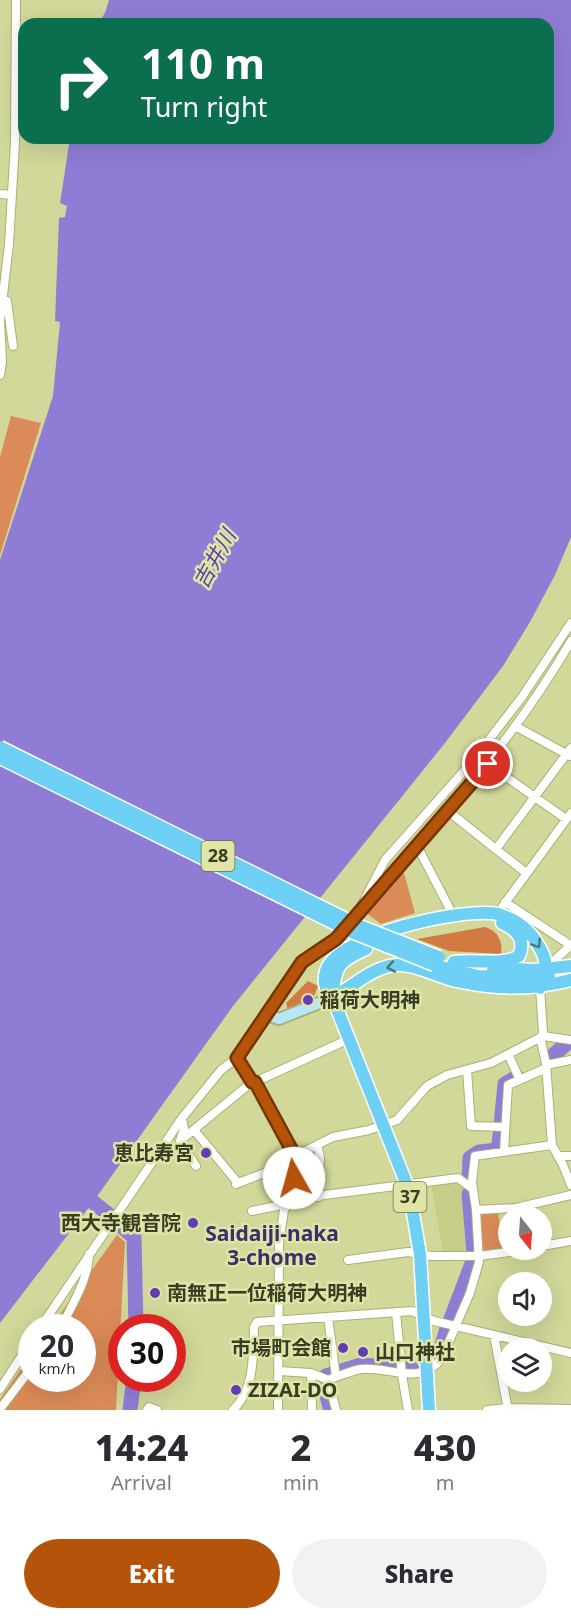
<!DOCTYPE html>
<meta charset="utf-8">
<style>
body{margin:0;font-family:"Noto Sans","Noto Sans JP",sans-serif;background:#f2f2f3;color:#2b2b33;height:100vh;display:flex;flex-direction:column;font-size:22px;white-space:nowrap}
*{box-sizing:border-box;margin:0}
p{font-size:20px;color:#7c7c81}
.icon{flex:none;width:33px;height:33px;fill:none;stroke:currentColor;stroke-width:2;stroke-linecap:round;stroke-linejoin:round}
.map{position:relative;height:1410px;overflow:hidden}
.side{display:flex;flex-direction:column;background:#fff;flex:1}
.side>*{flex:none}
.guide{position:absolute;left:18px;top:18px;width:536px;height:126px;border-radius:18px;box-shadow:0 6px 24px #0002;background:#0b6e4f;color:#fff;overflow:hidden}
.needle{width:39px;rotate:163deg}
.controls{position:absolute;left:498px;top:1206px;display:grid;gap:12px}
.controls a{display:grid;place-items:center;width:54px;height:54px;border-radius:50%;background:#fff;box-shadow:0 6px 24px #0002;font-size:30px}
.speed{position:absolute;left:18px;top:1314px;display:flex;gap:12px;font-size:30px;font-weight:700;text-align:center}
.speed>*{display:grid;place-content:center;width:78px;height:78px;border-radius:50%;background:#fff;box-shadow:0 6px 24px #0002;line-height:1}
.speed small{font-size:15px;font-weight:400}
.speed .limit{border:9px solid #d22;background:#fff;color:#111}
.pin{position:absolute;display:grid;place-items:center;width:51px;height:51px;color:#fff;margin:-26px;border:3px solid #fff;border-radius:50%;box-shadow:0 2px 6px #0007}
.me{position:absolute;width:66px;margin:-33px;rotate:353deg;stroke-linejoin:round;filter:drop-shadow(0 0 4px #0008)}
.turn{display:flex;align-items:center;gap:21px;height:126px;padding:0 24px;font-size:27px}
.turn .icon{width:78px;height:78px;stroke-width:2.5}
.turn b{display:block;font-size:42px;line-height:51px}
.eta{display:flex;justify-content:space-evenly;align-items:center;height:102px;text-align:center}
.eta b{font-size:36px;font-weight:800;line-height:42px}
.primary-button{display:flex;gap:12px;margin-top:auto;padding:12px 24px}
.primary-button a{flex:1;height:69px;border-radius:36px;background:#b45309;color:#fff;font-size:24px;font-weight:800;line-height:69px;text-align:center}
.primary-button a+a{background:#f2f2f3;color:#2b2b33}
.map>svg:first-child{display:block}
.built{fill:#c7cc87}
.green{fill:#db8b58}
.forest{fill:#d17a41}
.water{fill:#8f7dd5}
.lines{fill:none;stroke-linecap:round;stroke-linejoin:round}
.river{stroke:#8f7dd5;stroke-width:15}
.street-casing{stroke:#abb074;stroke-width:10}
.secondary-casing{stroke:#abb074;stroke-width:14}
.primary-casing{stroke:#fff;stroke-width:15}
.street{stroke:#fff;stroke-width:8}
.secondary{stroke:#b6e7f9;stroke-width:10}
.primary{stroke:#6ed0f4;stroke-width:12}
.primary-bridge-casing{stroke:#fff;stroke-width:15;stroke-linecap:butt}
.primary-bridge{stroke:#6ed0f4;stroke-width:12}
.oneway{stroke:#4f7777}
.route-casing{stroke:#753606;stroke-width:15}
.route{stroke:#b45309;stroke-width:10}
.poi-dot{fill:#613cb4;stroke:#dfe4a7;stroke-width:2}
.labels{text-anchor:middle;stroke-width:5;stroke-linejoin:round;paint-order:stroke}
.shield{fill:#dfe4a7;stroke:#6c6e4b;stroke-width:1.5}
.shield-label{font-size:18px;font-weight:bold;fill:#3a3c23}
.poi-label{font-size:20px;font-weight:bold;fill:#3a3c23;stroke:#dfe4a7;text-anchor:start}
.water-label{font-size:21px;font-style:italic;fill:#5c3ea6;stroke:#dfe4a7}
.neighbourhood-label{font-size:21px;font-weight:bold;fill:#3d2e6a;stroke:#dfe4a7}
</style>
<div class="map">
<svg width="571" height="1410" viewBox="0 0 571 1410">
<rect width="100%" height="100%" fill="#d2d79a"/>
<path class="built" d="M 457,1181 L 466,1189 L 471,1251 L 443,1253 L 431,1183 Z"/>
<path class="green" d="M 11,416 L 41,423 L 0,555 L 0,457 Z
M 400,870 L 404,873 L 415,913 L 381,924 L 365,912 Z
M 479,1212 L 498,1212 L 503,1250 L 482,1253 Z
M 117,1235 L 125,1242 L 116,1410 L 0,1410 L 0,1399 L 31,1355 L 32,1378 L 82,1378 L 82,1328 L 51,1327 Z"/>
<path class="forest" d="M 485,927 C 498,931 503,941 501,954 L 449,951 L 417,939 Z
M 308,981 L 318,986 L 312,1001 L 288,1010 L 286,1003 Z"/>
<path class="water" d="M 109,0 L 571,0 L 571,537 L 555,575 L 530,622 L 503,666 L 445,743 L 233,1006 L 93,1202 L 0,1323 L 0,560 L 53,396 L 60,322 L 55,321 L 59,218 L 65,217 L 67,206 L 60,203 L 70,138 L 548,138 L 548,24 L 98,24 L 105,13 Z"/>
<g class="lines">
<path class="river" d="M 548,1060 L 567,1043
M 501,1125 L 505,1084 L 517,1077
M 469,1180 L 470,1158 L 479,1152 L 498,1150 L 501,1129
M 469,1194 L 474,1252
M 93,1202 L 108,1214
M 120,1225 L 134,1237 L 136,1328
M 451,1319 L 473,1261
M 440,1353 L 447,1328
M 130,1410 L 134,1378
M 331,1410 L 323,1382 L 326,1376 L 361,1365 L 412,1369"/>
<defs>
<path id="street" d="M 0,194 L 12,195
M 7,301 L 13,346
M 0,375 L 2,362 L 0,321 L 9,244 L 15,143 L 16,0
M 517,727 L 570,756
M 488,764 L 566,819
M 448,811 C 494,757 535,703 571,641
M 417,846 L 453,915
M 496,849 L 571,748
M 505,902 L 570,945
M 366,905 L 448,811 L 526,873
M 497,914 L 571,813
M 546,968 L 571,945
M 540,988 L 543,1032 L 541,1041 L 546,1064 L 552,1145 L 563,1165 L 571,1185
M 509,1056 L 520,1080
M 237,1058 L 252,1082 L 255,1082 L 295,1156 L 293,1199 L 284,1210 L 279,1243 L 278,1410
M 546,1065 L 571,1060
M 467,1070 L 471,1126 L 505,1127
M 255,1082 L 349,1039
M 182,1118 L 184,1129 L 180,1141 L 196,1166
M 194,1130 L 238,1183
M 180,1141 L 252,1082
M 317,1145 L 320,1157 L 318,1197
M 552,1145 L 475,1156 L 472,1182 L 476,1210 L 516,1208 L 571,1195
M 504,1152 L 508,1085 L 544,1069
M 558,1156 L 571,1156
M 236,1184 L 287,1164 L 295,1156 L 333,1137 L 369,1130 L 397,1120 L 427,1086 L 447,1075 L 491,1063 L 543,1036 L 571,1040
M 252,1211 L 281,1205 L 293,1199 L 458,1178 L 473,1189
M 542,1246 L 571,1241
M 348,1260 L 408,1252 L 431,1256 L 479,1256 L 524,1250
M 396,1312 L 402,1375 L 408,1410
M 328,1317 L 336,1377
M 40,1328 L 182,1118 L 221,1070 L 237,1058 L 302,962 L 337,939 L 357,914 L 385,860 L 471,763 L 522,697 L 571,623
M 61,1328 C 72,1304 88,1281 89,1254
M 494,1335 L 508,1410
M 279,1371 L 311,1373 L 328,1380
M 311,1373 L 312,1410
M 0,1389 L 32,1340
M 0,1409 L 32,1367
M 147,1410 L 149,1407 L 157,1410
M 233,1410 C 255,1389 253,1355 254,1327 L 257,1322 L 412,1311 L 434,1321 L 571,1353
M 336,1410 L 328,1380 C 339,1376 350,1371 361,1369 C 389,1366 420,1387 442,1358 L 470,1293 L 479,1262 L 476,1210
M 487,1410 L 507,1408 L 571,1409"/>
<path id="secondary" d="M 267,1015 L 279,1019 L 332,998"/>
<path id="primary" d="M 454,962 C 475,959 503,966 519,956 C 526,939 517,930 502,923
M 434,965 L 478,976 L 549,977
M 493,968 L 535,970 L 571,966
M 332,998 C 336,967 336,962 366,949
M 332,998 C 351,988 368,971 389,966 C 411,961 435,976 456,981 C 498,990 530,990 571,980
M 429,1410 L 420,1254 L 409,1190 L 337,1009 C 331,996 321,987 326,971 C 336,935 464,907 498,914 C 513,918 527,928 535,940 C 539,947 544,953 545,961 C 546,969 542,979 540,988"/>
</defs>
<use href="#street" class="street-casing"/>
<use href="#secondary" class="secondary-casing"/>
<use href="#primary" class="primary-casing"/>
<use href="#street" class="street"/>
<use href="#secondary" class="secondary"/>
<use href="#primary" class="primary"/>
<defs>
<path id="primary-bridge" d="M 0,747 L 360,926 L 439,957
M 0,758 L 354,933 L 434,965"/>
</defs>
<use href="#primary-bridge" class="primary-bridge-casing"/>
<use href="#primary-bridge" class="primary-bridge"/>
</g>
<defs><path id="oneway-chevron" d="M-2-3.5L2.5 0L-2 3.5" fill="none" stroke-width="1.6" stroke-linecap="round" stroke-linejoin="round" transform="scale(1.5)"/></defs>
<g class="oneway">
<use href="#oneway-chevron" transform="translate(537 944) rotate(57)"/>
<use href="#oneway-chevron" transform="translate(391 967) rotate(170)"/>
</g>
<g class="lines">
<defs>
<path id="route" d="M 294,1178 L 295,1156 L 255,1082 L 252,1082 L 237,1058 L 302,962 L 336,939 L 488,764"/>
</defs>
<use href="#route" class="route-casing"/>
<use href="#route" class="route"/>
</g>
<g class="poi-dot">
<circle cx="308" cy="1000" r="6"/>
<circle cx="206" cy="1153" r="6"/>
<circle cx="193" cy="1223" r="6"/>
<circle cx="155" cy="1293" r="6"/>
<circle cx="343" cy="1348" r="6"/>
<circle cx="363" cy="1352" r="6"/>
<circle cx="236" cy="1390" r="6"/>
</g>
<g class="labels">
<g class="shield">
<rect x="201.5" y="841" width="33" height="30" rx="4.5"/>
<rect x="393.5" y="1182" width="33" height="30" rx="4.5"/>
</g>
<g class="shield-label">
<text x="218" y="862">28</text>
<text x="410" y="1203">37</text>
</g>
<g class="poi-label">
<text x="320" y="1007">稲荷大明神</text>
<text x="194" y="1160" text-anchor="end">恵比寿宮</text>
<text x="181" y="1230" text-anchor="end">西大寺観音院</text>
<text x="167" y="1300">南無正一位稲荷大明神</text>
<text x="331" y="1355" text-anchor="end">市場町会館</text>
<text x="375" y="1359">山口神社</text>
<text x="248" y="1397">ZIZAI‐DO</text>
</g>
<g class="water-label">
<text transform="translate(215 559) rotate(-61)" y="7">吉井川</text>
</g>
<g class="neighbourhood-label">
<text x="272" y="1241">Saidaiji-naka<tspan x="272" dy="24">3-chome</tspan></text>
</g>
</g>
</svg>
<div class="controls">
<a><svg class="needle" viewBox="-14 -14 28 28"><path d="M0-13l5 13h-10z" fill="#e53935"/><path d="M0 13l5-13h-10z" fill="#7c7c81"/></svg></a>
<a><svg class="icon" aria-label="sound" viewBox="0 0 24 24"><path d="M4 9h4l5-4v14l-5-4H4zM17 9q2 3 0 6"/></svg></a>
<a><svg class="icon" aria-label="layers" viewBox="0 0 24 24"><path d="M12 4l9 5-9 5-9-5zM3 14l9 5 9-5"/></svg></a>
</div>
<div class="speed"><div>20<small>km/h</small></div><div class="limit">30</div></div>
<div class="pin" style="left:488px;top:764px;background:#d93025"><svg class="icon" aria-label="arrive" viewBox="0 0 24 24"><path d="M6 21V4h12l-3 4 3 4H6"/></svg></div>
<svg class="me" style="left:294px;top:1178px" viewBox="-20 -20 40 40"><circle r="19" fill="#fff"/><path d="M0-13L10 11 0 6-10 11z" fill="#b45309"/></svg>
<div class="guide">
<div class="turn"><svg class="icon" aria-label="right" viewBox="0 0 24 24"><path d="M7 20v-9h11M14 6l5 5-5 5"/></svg><div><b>110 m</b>Turn right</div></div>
</div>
</div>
<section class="side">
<div class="eta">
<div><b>14:24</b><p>Arrival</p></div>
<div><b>2</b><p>min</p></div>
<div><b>430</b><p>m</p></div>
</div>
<div class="primary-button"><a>Exit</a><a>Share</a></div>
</section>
